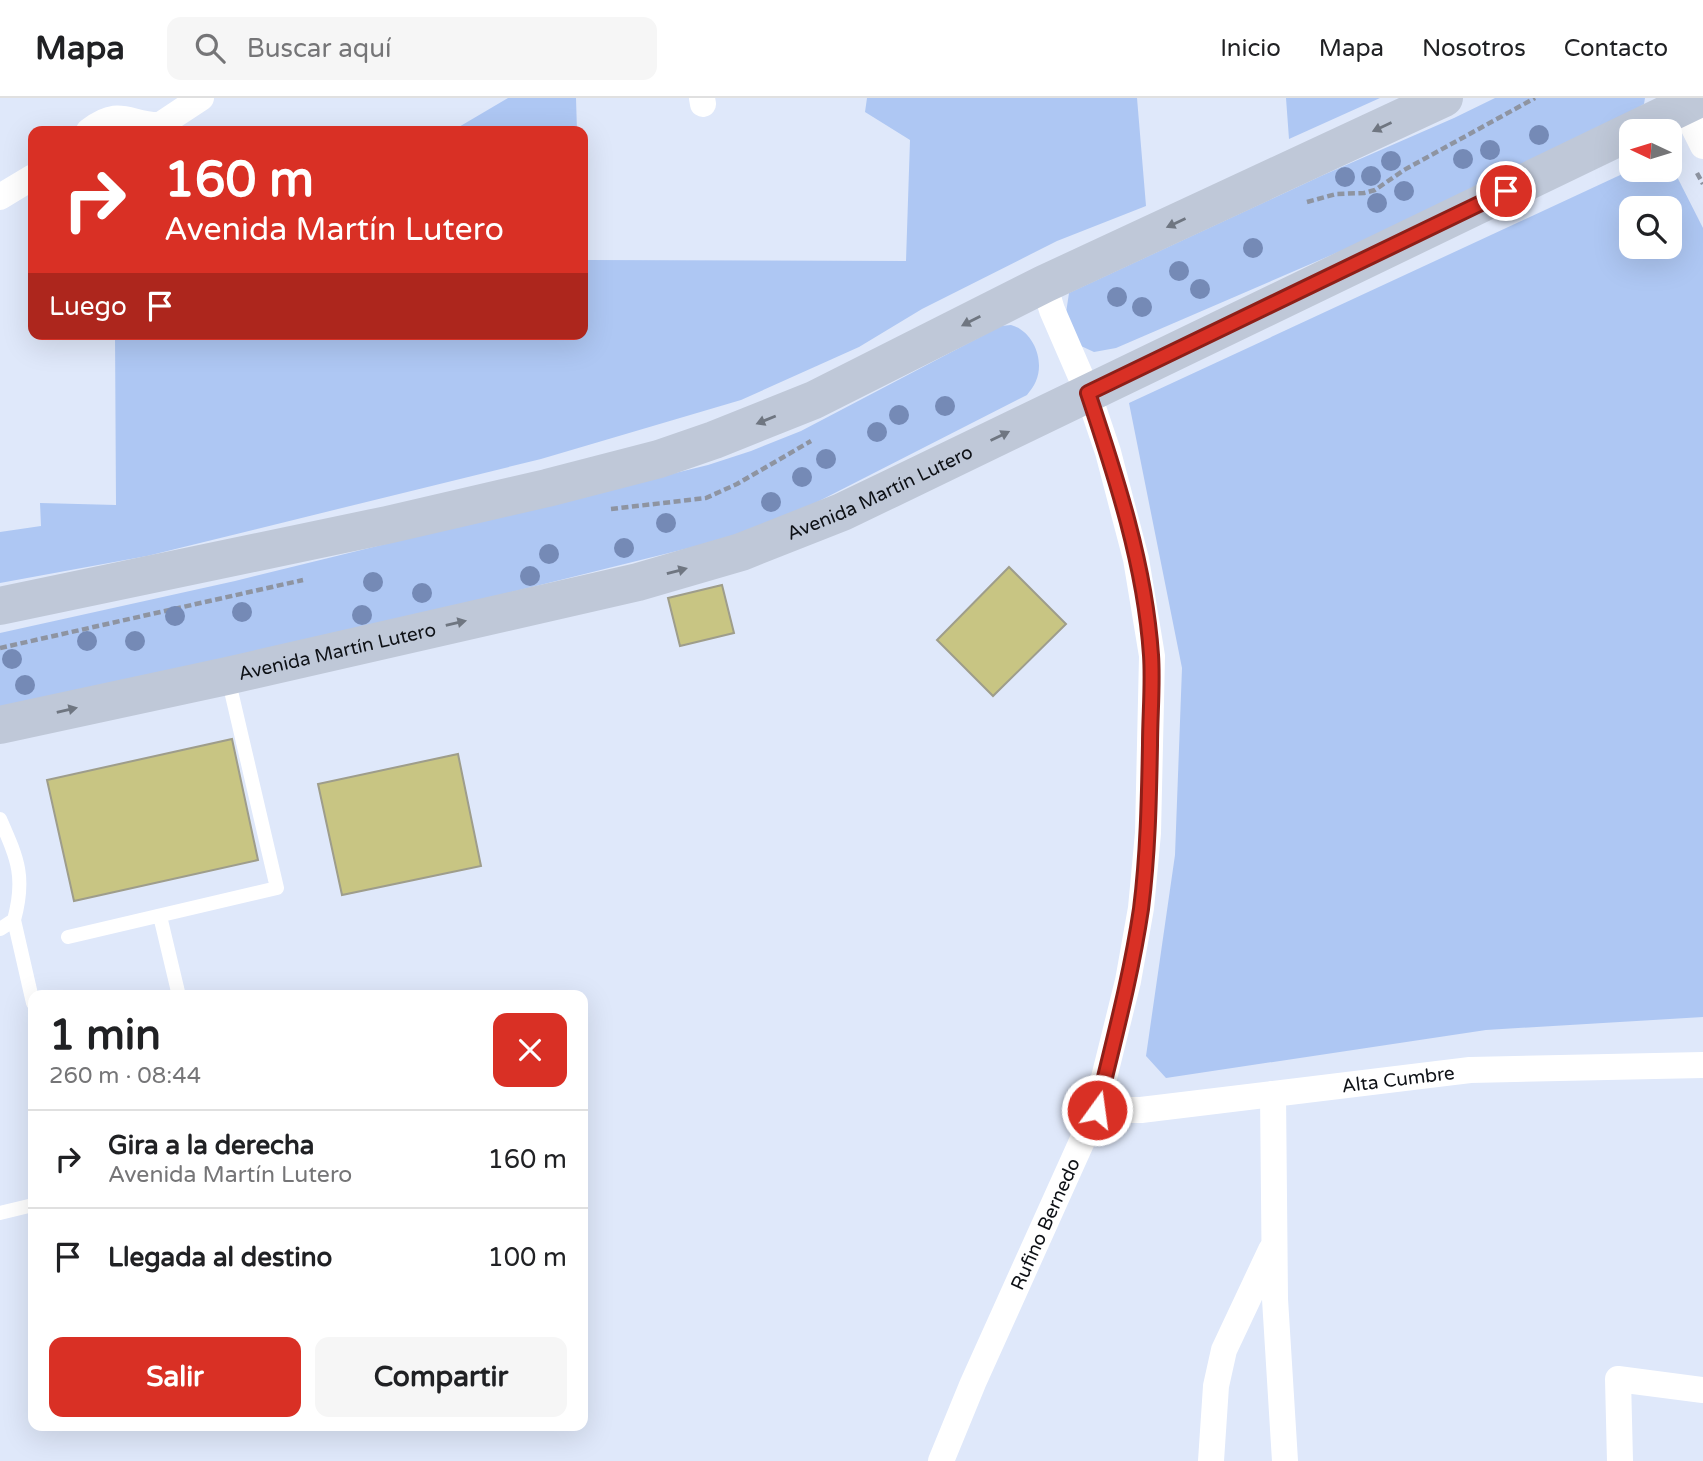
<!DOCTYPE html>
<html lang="es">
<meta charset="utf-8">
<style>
body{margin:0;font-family:"Varela Round",sans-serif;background:#f6f6f6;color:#202124;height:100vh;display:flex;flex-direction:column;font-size:26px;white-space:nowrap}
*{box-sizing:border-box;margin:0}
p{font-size:23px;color:#757577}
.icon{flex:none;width:38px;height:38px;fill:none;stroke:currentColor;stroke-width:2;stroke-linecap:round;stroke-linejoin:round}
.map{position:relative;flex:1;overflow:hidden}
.details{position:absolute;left:28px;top:892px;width:560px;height:441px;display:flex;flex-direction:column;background:#fff;border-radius:14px;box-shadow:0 7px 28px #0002}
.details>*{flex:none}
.hud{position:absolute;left:28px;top:28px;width:560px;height:214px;border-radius:14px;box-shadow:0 7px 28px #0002;background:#d93025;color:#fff;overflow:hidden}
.needle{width:46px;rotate:274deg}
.fabs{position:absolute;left:1619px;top:21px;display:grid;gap:14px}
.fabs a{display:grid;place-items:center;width:63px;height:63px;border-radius:14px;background:#fff;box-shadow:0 7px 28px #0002;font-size:35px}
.pin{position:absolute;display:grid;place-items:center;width:60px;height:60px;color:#fff;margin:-30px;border:4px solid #fff;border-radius:50%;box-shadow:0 2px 7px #0007}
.me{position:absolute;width:77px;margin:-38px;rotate:14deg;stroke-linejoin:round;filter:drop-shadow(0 0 5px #0008)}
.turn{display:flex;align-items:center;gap:24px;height:147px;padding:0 21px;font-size:32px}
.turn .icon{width:91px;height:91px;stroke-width:2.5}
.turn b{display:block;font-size:49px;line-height:60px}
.then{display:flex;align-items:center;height:66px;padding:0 21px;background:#0003;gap:14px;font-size:26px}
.round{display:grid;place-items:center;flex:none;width:74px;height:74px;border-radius:14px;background:#f6f6f6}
.summary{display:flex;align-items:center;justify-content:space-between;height:119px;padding:0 21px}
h1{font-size:42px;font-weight:700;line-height:52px}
.action{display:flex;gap:14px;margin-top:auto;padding:14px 21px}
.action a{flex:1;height:80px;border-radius:14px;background:#d93025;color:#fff;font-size:28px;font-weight:700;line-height:80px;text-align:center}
.action a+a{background:#f6f6f6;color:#202124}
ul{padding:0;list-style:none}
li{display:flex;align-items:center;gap:21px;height:98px;padding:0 21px;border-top:2px solid #e0e0e0}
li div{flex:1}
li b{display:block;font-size:26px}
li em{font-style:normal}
header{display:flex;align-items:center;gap:42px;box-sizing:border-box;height:98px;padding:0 35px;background:#fff;border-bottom:2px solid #e0e0e0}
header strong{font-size:33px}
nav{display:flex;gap:38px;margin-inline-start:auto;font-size:24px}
.search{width:490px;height:63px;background:#f6f6f6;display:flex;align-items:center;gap:18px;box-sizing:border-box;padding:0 24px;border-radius:14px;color:#757577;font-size:26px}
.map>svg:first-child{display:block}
.green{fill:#aec7f3;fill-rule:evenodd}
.building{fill:#c8c583;stroke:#9e9d8b;stroke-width:2}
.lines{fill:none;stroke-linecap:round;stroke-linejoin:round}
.path{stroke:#8e94a1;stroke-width:4.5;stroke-dasharray:7 3.5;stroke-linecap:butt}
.lane{stroke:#fff;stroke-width:14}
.street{stroke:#fff;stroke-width:26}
.secondary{stroke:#bfc8d8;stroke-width:38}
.tree{fill:#758ab6}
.oneway{fill:#6f7681}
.route-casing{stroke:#8d1f18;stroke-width:18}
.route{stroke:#d93025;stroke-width:12}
.labels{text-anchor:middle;stroke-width:6;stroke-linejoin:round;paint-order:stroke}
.street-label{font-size:19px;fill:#0e1116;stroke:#f1f5fc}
</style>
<header>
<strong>Mapa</strong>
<div class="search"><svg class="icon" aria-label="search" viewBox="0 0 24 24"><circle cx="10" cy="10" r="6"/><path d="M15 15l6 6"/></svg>Buscar aquí</div>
<nav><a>Inicio</a><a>Mapa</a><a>Nosotros</a><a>Contacto</a></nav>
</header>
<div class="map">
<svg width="1703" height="1363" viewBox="0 0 1703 1363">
<rect width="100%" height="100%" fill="#dfe8fa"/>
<path class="green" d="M 508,0 L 576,0 L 577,33 L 452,33 Z
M 867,0 L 1137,0 L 1146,108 L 1057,143 L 922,211 L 859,249 L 741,302 L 541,361 L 147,458 L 0,485 L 0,434 L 41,428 L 40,405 L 116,407 L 115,236 L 583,236 L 583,162 L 906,163 L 910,42 L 865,14 Z
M 1286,0 L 1380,0 L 1289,41 Z
M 1495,0 L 1645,0 L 1644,6 L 1624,18 L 1408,124 L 1116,250 L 1094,254 L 1081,248 L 1066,215 L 1069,195 L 1321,78 L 1454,20 Z
M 1670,65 L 1703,130 L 1703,919 L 1486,932 L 1166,980 L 1146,958 L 1175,757 L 1182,570 L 1129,305 L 1631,72 L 1670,72 ZM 1631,110 L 1670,110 L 1670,149 L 1631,149 Z
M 1011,227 C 1033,233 1045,262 1036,283 C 1034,288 1030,293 1027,297 L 774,426 L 705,446 L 375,528 L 0,611 L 0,535 L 235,483 L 708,367 L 751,353 L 801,333 L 1001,228 Z"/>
<path class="building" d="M 1009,469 L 1066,526 L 993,598 L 937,542 Z
M 722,487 L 734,535 L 680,548 L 668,500 Z
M 232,641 L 258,762 L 74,803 L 47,682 Z
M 458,656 L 481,768 L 342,797 L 318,686 Z"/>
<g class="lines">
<path class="path" d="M 1697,75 L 1703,86
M 1307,104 L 1336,96 L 1364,95 L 1375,92 L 1404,72 L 1535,0
M 611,411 L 706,400 L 737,386 L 811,343
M 0,550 L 303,482"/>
<path class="lane" d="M 0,721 C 17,760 26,778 14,822 L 0,831
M 160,818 L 179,898
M 14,822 L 33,905
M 68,839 L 277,790 L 228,580
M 0,1115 L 33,1107"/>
<g class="street">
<path d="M 702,0 L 703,6"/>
<path d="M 1683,8 L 1703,48"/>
<path d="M 89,33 C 121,8 129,28 160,27"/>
<path d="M 156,33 L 160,27 L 201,0"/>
<path d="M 0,99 L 33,79"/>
<path d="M 1273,996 L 1275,1201 L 1285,1363"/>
<path id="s1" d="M 1096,1012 L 1141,1012 L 1470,972 L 1703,967"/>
<path id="s2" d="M 941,1363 L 973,1285 L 1096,1012 L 1128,883 L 1141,810 L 1148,735 L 1152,558 L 1136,461 L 1108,354 L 1088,295 L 1052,212 L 1044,186"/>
<path d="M 1211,1363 L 1216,1288 L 1224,1252 L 1271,1152"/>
<path d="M 1620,1363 L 1618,1281 L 1703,1292"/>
</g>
<g class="secondary">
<path d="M 0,508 L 387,427 L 547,390 L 659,361 L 714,342 L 814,302 L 1044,186 L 1444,0"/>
<path id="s3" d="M 0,627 L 227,578 L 638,484 L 741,454 L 842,414 L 890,391 L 1700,0"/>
</g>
</g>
<g class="tree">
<circle cx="1539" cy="37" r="10"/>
<circle cx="1490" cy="52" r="10"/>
<circle cx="1463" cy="61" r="10"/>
<circle cx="1391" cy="63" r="10"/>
<circle cx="1371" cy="78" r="10"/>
<circle cx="1345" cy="79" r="10"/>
<circle cx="1404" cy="93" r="10"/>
<circle cx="1377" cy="105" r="10"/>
<circle cx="1253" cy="150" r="10"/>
<circle cx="1179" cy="173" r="10"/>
<circle cx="1200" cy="191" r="10"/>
<circle cx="1117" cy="199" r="10"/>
<circle cx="1142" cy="209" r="10"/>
<circle cx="945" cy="308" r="10"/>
<circle cx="899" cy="317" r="10"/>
<circle cx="877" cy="334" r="10"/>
<circle cx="826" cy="361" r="10"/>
<circle cx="802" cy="379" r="10"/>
<circle cx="771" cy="404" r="10"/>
<circle cx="666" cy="425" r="10"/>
<circle cx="624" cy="450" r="10"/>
<circle cx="549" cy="456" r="10"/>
<circle cx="530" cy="478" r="10"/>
<circle cx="373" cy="484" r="10"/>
<circle cx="422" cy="495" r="10"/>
<circle cx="242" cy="514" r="10"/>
<circle cx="362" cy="517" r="10"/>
<circle cx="175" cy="518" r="10"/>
<circle cx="87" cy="543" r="10"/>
<circle cx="135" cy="543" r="10"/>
<circle cx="12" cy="561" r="10"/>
<circle cx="25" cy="587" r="10"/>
</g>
<defs><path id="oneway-solid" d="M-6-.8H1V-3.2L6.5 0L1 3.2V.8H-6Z" transform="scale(1.75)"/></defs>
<g class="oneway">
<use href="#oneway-solid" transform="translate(1382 29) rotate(155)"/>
<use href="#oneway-solid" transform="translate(1176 125) rotate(155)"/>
<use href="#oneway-solid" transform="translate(971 223) rotate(153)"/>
<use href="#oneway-solid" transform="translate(766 322) rotate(158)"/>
<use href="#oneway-solid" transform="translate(1000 338) rotate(-26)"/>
<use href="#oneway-solid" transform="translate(677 473) rotate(-15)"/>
<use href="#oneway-solid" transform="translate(456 525) rotate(-13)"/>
<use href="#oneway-solid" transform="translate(67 612) rotate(-13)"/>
</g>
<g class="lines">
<defs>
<path id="route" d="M 1097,1012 C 1113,945 1131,879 1141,811 C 1148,756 1149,701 1150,647 C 1150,617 1153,586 1151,557 C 1145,467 1116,379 1088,295 L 1506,93"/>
</defs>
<use href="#route" class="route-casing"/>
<use href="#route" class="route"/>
</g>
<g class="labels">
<g class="street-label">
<text dy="7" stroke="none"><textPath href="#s3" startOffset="912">Avenida Martín Lutero</textPath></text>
<text dy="7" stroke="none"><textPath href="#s3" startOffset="345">Avenida Martín Lutero</textPath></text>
<text dy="7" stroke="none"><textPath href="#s1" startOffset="304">Alta Cumbre</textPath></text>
<text dy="7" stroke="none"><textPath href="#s2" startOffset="259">Rufino Bernedo</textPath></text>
</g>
</g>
</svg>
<div class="fabs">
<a><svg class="needle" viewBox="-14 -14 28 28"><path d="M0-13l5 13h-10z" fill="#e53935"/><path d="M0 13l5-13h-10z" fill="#757577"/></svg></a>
<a><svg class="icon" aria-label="search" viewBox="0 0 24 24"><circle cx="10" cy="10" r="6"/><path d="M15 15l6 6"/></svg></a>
</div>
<div class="pin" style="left:1506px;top:93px;background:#d93025"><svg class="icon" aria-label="arrive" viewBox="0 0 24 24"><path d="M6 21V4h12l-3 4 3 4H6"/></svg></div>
<svg class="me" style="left:1097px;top:1012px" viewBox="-20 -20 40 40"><circle r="17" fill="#d93025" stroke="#fff" stroke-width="3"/><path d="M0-11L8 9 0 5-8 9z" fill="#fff"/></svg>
<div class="hud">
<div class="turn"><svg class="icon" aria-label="right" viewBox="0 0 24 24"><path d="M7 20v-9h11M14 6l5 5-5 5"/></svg><div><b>160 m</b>Avenida Martín Lutero</div></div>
<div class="then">Luego<svg class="icon" aria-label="arrive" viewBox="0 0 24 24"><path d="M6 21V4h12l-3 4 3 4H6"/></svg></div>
</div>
<section class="details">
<div class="summary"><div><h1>1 min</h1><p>260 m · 08:44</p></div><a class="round" style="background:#d93025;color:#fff"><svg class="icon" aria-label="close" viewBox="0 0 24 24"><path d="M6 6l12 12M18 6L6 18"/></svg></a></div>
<ul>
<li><svg class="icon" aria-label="right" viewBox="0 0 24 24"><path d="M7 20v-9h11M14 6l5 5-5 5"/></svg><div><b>Gira a la derecha</b><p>Avenida Martín Lutero</p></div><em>160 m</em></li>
<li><svg class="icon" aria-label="arrive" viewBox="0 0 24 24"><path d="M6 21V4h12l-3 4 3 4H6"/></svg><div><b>Llegada al destino</b></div><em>100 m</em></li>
</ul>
<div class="action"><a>Salir</a><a>Compartir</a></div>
</section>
</div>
